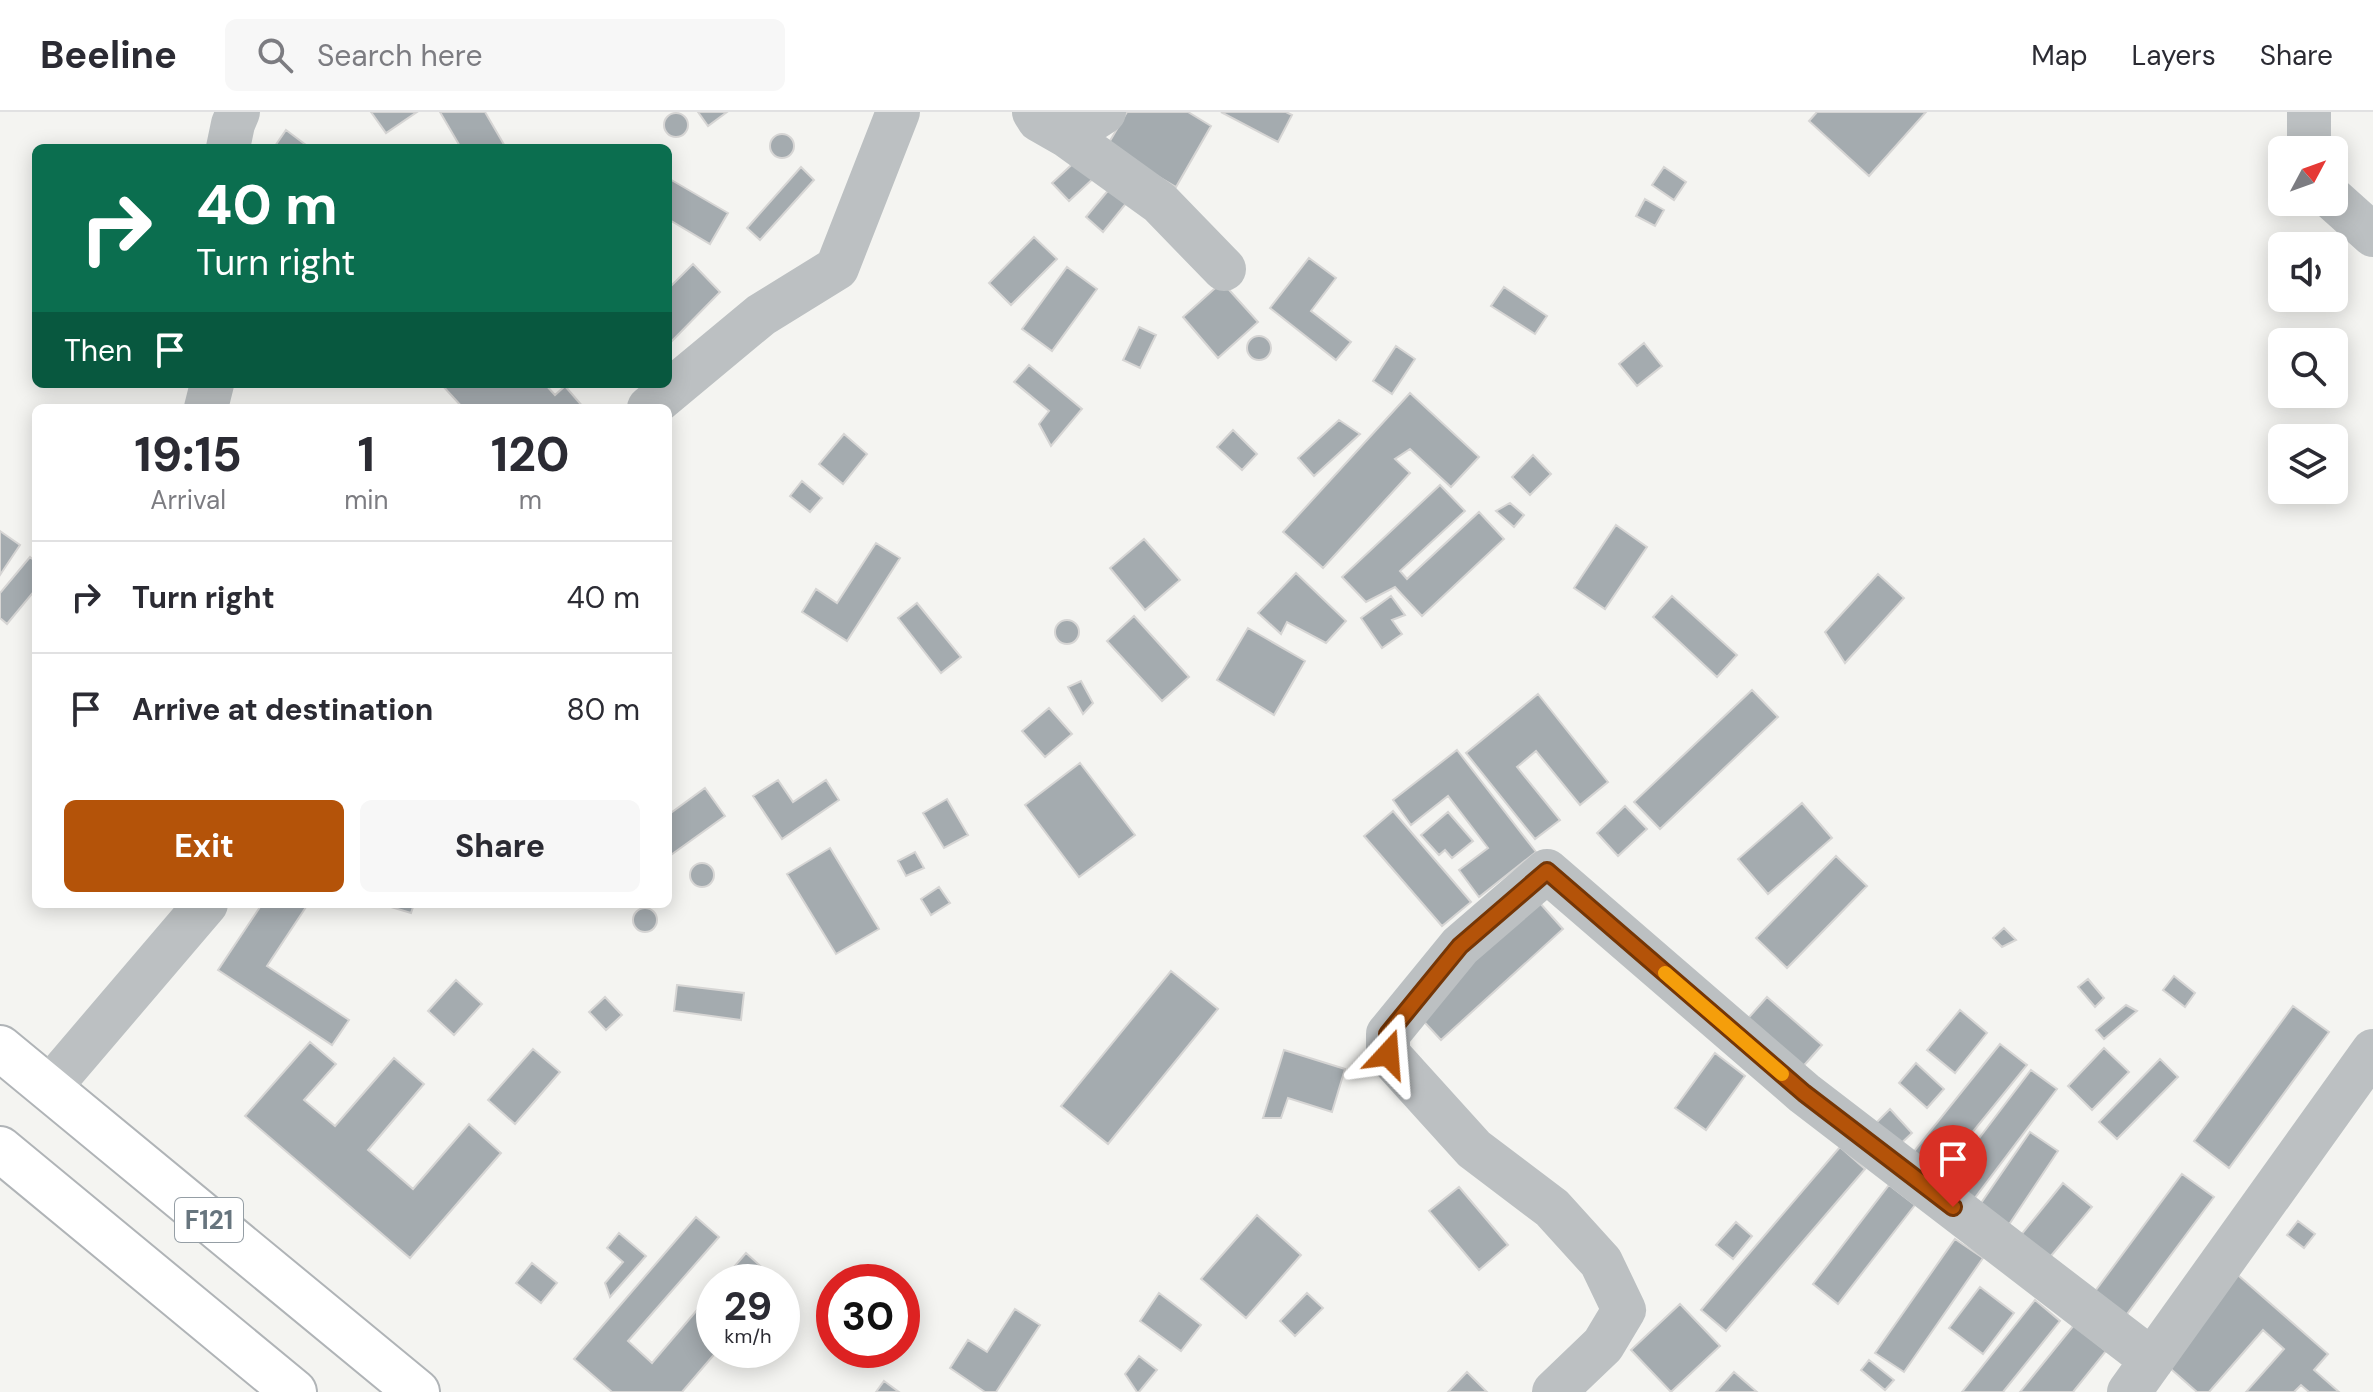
<!DOCTYPE html>
<style>
body{margin:0;font-family:"DM Sans",sans-serif;background:#f7f7f7;color:#2b2b33;height:100vh;display:flex;flex-direction:column;font-size:30px;white-space:nowrap}
*{box-sizing:border-box;margin:0}
p{font-size:26px;color:#7c7c81}
.icon{flex:none;width:44px;height:44px;fill:none;stroke:currentColor;stroke-width:2;stroke-linecap:round;stroke-linejoin:round}
.map{position:relative;flex:1;overflow:hidden}
.sheet{position:absolute;left:32px;top:292px;width:640px;height:504px;display:flex;flex-direction:column;background:#fff;border-radius:12px;box-shadow:0 4px 20px #0003}
.sheet>*{flex:none}
.guide{position:absolute;left:32px;top:32px;width:640px;height:244px;border-radius:12px;box-shadow:0 4px 20px #0003;background:#0b6e4f;color:#fff;overflow:hidden}
.needle{width:52px;rotate:49deg}
.controls{position:absolute;left:2268px;top:24px;display:grid;gap:16px}
.controls a{display:grid;place-items:center;width:80px;height:80px;border-radius:12px;background:#fff;box-shadow:0 4px 20px #0003;font-size:40px}
.speed{position:absolute;left:696px;top:1152px;display:flex;gap:16px;font-size:40px;font-weight:700;text-align:center}
.speed>*{display:grid;place-content:center;width:104px;height:104px;border-radius:50%;background:#fff;box-shadow:0 4px 20px #0003;line-height:1}
.speed small{font-size:20px;font-weight:400}
.speed .limit{border:12px solid #d22;background:#fff;color:#111}
.pin{position:absolute;display:grid;place-items:center;width:68px;height:68px;color:#fff;margin:-82px -34px;border-radius:50% 50% 50% 0;rotate:-45deg;box-shadow:0 0 8px #0007}
.pin .icon{rotate:45deg}
.me{position:absolute;width:88px;margin:-44px;rotate:19deg;stroke-linejoin:round;filter:drop-shadow(0 0 6px #0008)}
.turn{display:flex;align-items:center;gap:28px;height:168px;padding:0 32px;font-size:36px}
.turn .icon{width:104px;height:104px;stroke-width:2.5}
.turn b{display:block;font-size:56px;line-height:68px}
.then{display:flex;align-items:center;height:76px;padding:0 32px;background:#0003;gap:16px;font-size:30px}
.eta{display:flex;justify-content:space-evenly;align-items:center;height:136px;text-align:center}
.eta b{font-size:48px;font-weight:700;line-height:56px}
.button{display:flex;gap:16px;margin-top:auto;padding:16px 32px}
.button a{flex:1;height:92px;border-radius:12px;background:#b45309;color:#fff;font-size:32px;font-weight:700;line-height:92px;text-align:center}
.button a+a{background:#f7f7f7;color:#2b2b33}
ul{padding:0;list-style:none}
li{display:flex;align-items:center;gap:24px;height:112px;padding:0 32px;border-top:2px solid #e1e1e2}
li div{flex:1}
li b{display:block;font-size:30px}
li em{font-style:normal}
header{display:flex;align-items:center;gap:48px;box-sizing:border-box;height:112px;padding:0 40px;background:#fff;border-bottom:2px solid #e1e1e2}
header strong{font-size:38px}
nav{display:flex;gap:44px;margin-inline-start:auto;font-size:28px}
.search{width:560px;height:72px;background:#f7f7f7;display:flex;align-items:center;gap:20px;box-sizing:border-box;padding:0 28px;border-radius:12px;color:#7c7c81;font-size:30px}
.map>svg:first-child{display:block}
.building{fill:#a4abaf;stroke:#d6d5d4;stroke-width:2}
.lines{fill:none;stroke-linecap:round;stroke-linejoin:round}
.primary-casing{stroke:#b0b4b7;stroke-width:48}
.street{stroke:#bcc0c2;stroke-width:44}
.primary{stroke:#fff;stroke-width:44}
.route-casing{stroke:#753606;stroke-width:20}
.route{stroke:#b45309;stroke-width:14}
.slow{stroke:#f59e0b;stroke-width:14}
.labels{text-anchor:middle;stroke-width:8;stroke-linejoin:round;paint-order:stroke}
.shield{fill:#fff;stroke:#959ea5;stroke-width:2}
.shield-label{font-size:26px;font-weight:bold;fill:#67757e}
</style>
<header>
<strong>Beeline</strong>
<div class="search"><svg class="icon" aria-label="search" viewBox="0 0 24 24"><circle cx="10" cy="10" r="6"/><path d="M15 15l6 6"/></svg>Search here</div>
<nav><a>Map</a><a>Layers</a><a>Share</a></nav>
</header>
<div class="map">
<svg width="2373" height="1280" viewBox="0 0 2373 1280">
<rect width="100%" height="100%" fill="#f4f4f1"/>
<path class="building" d="M 371,0 L 417,0 L 386,21 Z
M 440,0 L 485,0 L 506,36 L 461,36 Z
M 698,0 L 727,0 L 708,14 Z
M 1127,0 L 1188,0 L 1211,14 L 1176,75 L 1107,34 Z
M 1221,0 L 1286,0 L 1292,3 L 1278,30 Z
M 1817,0 L 1926,0 L 1869,64 L 1809,9 Z
M664 13a12 12 0 1 1 24 0a12 12 0 1 1-24 0Z
M 286,18 L 310,36 L 278,36 L 275,34 Z
M770 34a12 12 0 1 1 24 0a12 12 0 1 1-24 0Z
M 1079,46 L 1096,64 L 1069,89 L 1052,71 Z
M 801,55 L 814,68 L 760,128 L 747,116 Z
M 1664,55 L 1686,70 L 1674,88 L 1652,73 Z
M 668,66 L 728,101 L 710,132 L 668,107 Z
M 1111,75 L 1128,89 L 1103,120 L 1086,105 Z
M 1645,87 L 1664,98 L 1655,114 L 1636,104 Z
M 1034,125 L 1057,147 L 1011,193 L 989,171 Z
M 1309,146 L 1336,166 L 1311,199 L 1351,230 L 1336,248 L 1270,196 Z
M 693,152 L 720,180 L 668,233 L 668,177 Z
M 1067,155 L 1097,177 L 1052,239 L 1022,217 Z
M 1222,170 L 1258,210 L 1218,246 L 1183,205 Z
M 1504,175 L 1547,204 L 1535,222 L 1491,194 Z
M 1139,215 L 1156,223 L 1140,256 L 1123,248 Z
M1247 236a12 12 0 1 1 24 0a12 12 0 1 1-24 0Z
M 1644,231 L 1662,254 L 1637,274 L 1619,252 Z
M 1396,234 L 1415,247 L 1392,282 L 1373,269 Z
M 1029,253 L 1082,297 L 1051,334 L 1039,312 L 1049,299 L 1014,270 Z
M 441,272 L 545,272 L 555,283 L 565,274 L 584,296 L 463,296 Z
M 1410,281 L 1479,345 L 1451,375 L 1410,337 L 1395,347 L 1410,361 L 1323,456 L 1283,420 Z
M 1339,308 L 1360,322 L 1314,364 L 1298,346 Z
M 1233,318 L 1257,342 L 1242,358 L 1217,335 Z
M 844,322 L 867,342 L 843,372 L 819,352 Z
M 1533,343 L 1551,362 L 1530,383 L 1512,365 Z
M 802,369 L 822,386 L 810,400 L 790,384 Z
M 1440,373 L 1465,399 L 1400,459 L 1407,467 L 1479,400 L 1504,427 L 1422,504 L 1395,475 L 1366,490 L 1342,465 Z
M 1510,391 L 1524,403 L 1514,415 L 1496,399 Z
M 1616,413 L 1647,435 L 1605,497 L 1574,476 Z
M 0,419 L 20,433 L 0,463 Z
M 1144,427 L 1180,468 L 1145,498 L 1110,456 Z
M 876,431 L 900,446 L 847,529 L 802,500 L 816,477 L 837,491 Z
M 30,445 L 36,450 L 36,477 L 7,512 L 0,506 L 0,481 Z
M 1296,461 L 1346,509 L 1326,531 L 1287,510 L 1281,522 L 1258,501 Z
M 1878,462 L 1904,486 L 1845,551 L 1825,520 Z
M 1391,484 L 1405,503 L 1392,508 L 1402,522 L 1382,536 L 1361,506 Z
M 1672,484 L 1737,543 L 1717,565 L 1653,505 Z
M 917,491 L 961,545 L 941,561 L 898,506 Z
M 1134,504 L 1189,565 L 1162,589 L 1107,529 Z
M1055 520a12 12 0 1 1 24 0a12 12 0 1 1-24 0Z
M 1248,516 L 1305,549 L 1274,603 L 1217,568 Z
M 1081,569 L 1093,591 L 1083,602 L 1068,575 Z
M 1752,578 L 1778,605 L 1660,717 L 1634,690 Z
M 1538,582 L 1608,670 L 1580,693 L 1536,639 L 1517,655 L 1560,708 L 1535,727 L 1466,641 Z
M 1049,596 L 1072,622 L 1045,645 L 1022,619 Z
M 1457,638 L 1536,740 L 1479,785 L 1459,758 L 1488,736 L 1448,684 L 1411,713 L 1393,688 Z
M 1080,651 L 1135,723 L 1079,765 L 1025,693 Z
M 778,668 L 793,690 L 826,668 L 839,688 L 782,727 L 753,684 Z
M 705,676 L 725,704 L 668,745 L 668,703 Z
M 947,687 L 968,723 L 944,736 L 923,701 Z
M 1802,691 L 1832,726 L 1768,782 L 1738,747 Z
M 1625,694 L 1647,717 L 1618,744 L 1597,721 Z
M 1393,699 L 1471,790 L 1442,814 L 1364,724 Z
M 1448,700 L 1473,729 L 1452,746 L 1445,738 L 1439,743 L 1421,723 Z
M 830,736 L 879,817 L 836,842 L 787,762 Z
M 915,740 L 924,756 L 906,764 L 898,749 Z
M 1836,744 L 1867,774 L 1787,856 L 1756,826 Z
M690 763a12 12 0 1 1 24 0a12 12 0 1 1-24 0Z
M 939,775 L 950,791 L 931,803 L 921,787 Z
M 1539,790 L 1563,817 L 1441,928 L 1416,901 Z
M 262,792 L 308,792 L 267,854 L 349,908 L 332,933 L 218,858 Z
M 381,792 L 414,792 L 411,801 Z
M633 808a12 12 0 1 1 24 0a12 12 0 1 1-24 0Z
M 2004,816 L 2016,828 L 2002,835 L 1993,826 Z
M 1171,859 L 1218,897 L 1108,1032 L 1061,994 Z
M 2174,864 L 2195,881 L 2185,895 L 2163,878 Z
M 2088,867 L 2104,886 L 2095,895 L 2078,875 Z
M 456,868 L 482,892 L 454,923 L 428,899 Z
M 677,873 L 744,881 L 741,908 L 674,899 Z
M 605,885 L 622,903 L 606,918 L 589,900 Z
M 1767,885 L 1822,933 L 1799,959 L 1743,912 Z
M 2126,893 L 2137,899 L 2104,927 L 2096,918 Z
M 2293,894 L 2329,920 L 2229,1056 L 2194,1029 Z
M 1960,898 L 1987,921 L 1955,961 L 1927,938 Z
M 310,930 L 336,952 L 304,988 L 335,1014 L 394,946 L 424,972 L 368,1038 L 413,1077 L 469,1012 L 501,1041 L 410,1146 L 245,1004 Z
M 2000,932 L 2027,953 L 1937,1064 L 1911,1043 Z
M 2104,936 L 2129,960 L 2092,998 L 2068,974 Z
M 533,937 L 560,960 L 515,1012 L 488,988 Z
M 1284,938 L 1345,957 L 1332,1000 L 1288,986 L 1281,1006 L 1263,1006 Z
M 1715,941 L 1745,964 L 1706,1018 L 1675,996 Z
M 2160,947 L 2178,965 L 2117,1027 L 2099,1010 Z
M 1916,951 L 1944,977 L 1927,996 L 1899,971 Z
M 2031,958 L 2057,977 L 1971,1091 L 1945,1071 Z
M 1890,997 L 1912,1021 L 1893,1039 L 1871,1016 Z
M 2030,1020 L 2058,1039 L 2006,1117 L 1977,1097 Z
M 1840,1035 L 1865,1057 L 1726,1219 L 1701,1198 Z
M 2182,1062 L 2214,1085 L 2124,1206 L 2093,1182 Z
M 2063,1071 L 2092,1095 L 2040,1157 L 2012,1134 Z
M 1889,1073 L 1915,1093 L 1838,1192 L 1813,1172 Z
M 1459,1075 L 1508,1133 L 1479,1158 L 1429,1099 Z
M 1257,1103 L 1301,1143 L 1246,1206 L 1201,1167 Z
M 696,1105 L 719,1125 L 628,1229 L 652,1251 L 714,1178 L 714,1238 L 718,1238 L 682,1280 L 612,1280 L 574,1247 Z
M 2298,1109 L 2315,1122 L 2304,1136 L 2287,1123 Z
M 1736,1110 L 1752,1124 L 1733,1147 L 1716,1133 Z
M 619,1121 L 646,1144 L 610,1185 L 605,1171 L 623,1150 L 607,1136 Z
M 1955,1127 L 1983,1146 L 1904,1260 L 1875,1241 Z
M 746,1141 L 777,1169 L 777,1170 L 721,1170 Z
M 532,1151 L 557,1171 L 541,1191 L 516,1171 Z
M 2231,1157 L 2328,1242 L 2314,1258 L 2339,1280 L 2309,1280 L 2301,1273 L 2294,1280 L 2246,1280 L 2284,1237 L 2263,1218 L 2209,1280 L 2197,1280 L 2155,1243 Z
M 1980,1175 L 2014,1201 L 1983,1242 L 1949,1216 Z
M 1159,1181 L 1201,1213 L 1181,1239 L 1140,1209 Z
M 1307,1181 L 1323,1196 L 1295,1224 L 1280,1209 Z
M 2035,1188 L 2060,1209 L 2003,1280 L 1962,1280 Z
M 1680,1192 L 1720,1234 L 1671,1280 L 1631,1238 Z
M 1015,1197 L 1040,1213 L 996,1280 L 985,1280 L 950,1256 L 968,1228 L 987,1240 Z
M 2074,1213 L 2106,1239 L 2073,1280 L 2020,1280 Z
M 1139,1244 L 1157,1258 L 1139,1280 L 1137,1280 L 1125,1262 Z
M 1869,1248 L 1894,1268 L 1885,1278 L 1861,1258 Z
M 1467,1260 L 1487,1280 L 1448,1280 Z
M 1734,1260 L 1757,1280 L 1716,1280 Z
M 884,1269 L 899,1280 L 876,1280 Z"/>
<g class="lines">
<defs>
<path id="primary" d="M 0,936 L 417,1280
M 0,1037 L 294,1280"/>
</defs>
<use href="#primary" class="primary-casing"/>
<path class="street" d="M 1034,0 L 1039,8 L 1067,24 L 1104,0
M 2309,0 L 2309,38
M 1067,24 L 1160,91 L 1224,157
M 228,36 L 233,12 L 238,0
M 2334,88 L 2373,123
M 206,296 L 212,272
M 649,296 L 761,203 L 837,156 L 898,0
M 49,976 L 206,792
M 1554,1280 L 1603,1233 L 1624,1198 L 1601,1150 L 1552,1096 L 1474,1037 L 1388,942 L 1388,922 L 1460,834 L 1547,759 L 1804,981 L 2152,1248
M 2129,1280 L 2373,939"/>
<use href="#primary" class="primary"/>
</g>
<g class="lines">
<defs>
<path id="route" d="M 1388,942 L 1388,922 L 1460,834 L 1547,759 L 1804,981 L 1953,1095"/>
</defs>
<use href="#route" class="route-casing"/>
<use href="#route" class="route"/>
<path class="slow" d="M 1665,861 L 1782,962"/>
</g>
<g class="labels">
<rect class="shield" x="175" y="1086" width="68" height="44" rx="6"/>
<g class="shield-label">
<text x="209" y="1117">F121</text>
</g>
</g>
</svg>
<div class="controls">
<a><svg class="needle" viewBox="-14 -14 28 28"><path d="M0-13l5 13h-10z" fill="#e53935"/><path d="M0 13l5-13h-10z" fill="#7c7c81"/></svg></a>
<a><svg class="icon" aria-label="sound" viewBox="0 0 24 24"><path d="M4 9h4l5-4v14l-5-4H4zM17 9q2 3 0 6"/></svg></a>
<a><svg class="icon" aria-label="search" viewBox="0 0 24 24"><circle cx="10" cy="10" r="6"/><path d="M15 15l6 6"/></svg></a>
<a><svg class="icon" aria-label="layers" viewBox="0 0 24 24"><path d="M12 4l9 5-9 5-9-5zM3 14l9 5 9-5"/></svg></a>
</div>
<div class="speed"><div>29<small>km/h</small></div><div class="limit">30</div></div>
<div class="pin" style="left:1953px;top:1095px;background:#d93025"><svg class="icon" aria-label="arrive" viewBox="0 0 24 24"><path d="M6 21V4h12l-3 4 3 4H6"/></svg></div>
<svg class="me" style="left:1388px;top:942px" viewBox="-20 -20 40 40"><path d="M0-17L14 15 0 8-14 15z" fill="#b45309" stroke="#fff" stroke-width="4"/></svg>
<div class="guide">
<div class="turn"><svg class="icon" aria-label="right" viewBox="0 0 24 24"><path d="M7 20v-9h11M14 6l5 5-5 5"/></svg><div><b>40 m</b>Turn right</div></div>
<div class="then">Then<svg class="icon" aria-label="arrive" viewBox="0 0 24 24"><path d="M6 21V4h12l-3 4 3 4H6"/></svg></div>
</div>
<section class="sheet">
<div class="eta">
<div><b>19:15</b><p>Arrival</p></div>
<div><b>1</b><p>min</p></div>
<div><b>120</b><p>m</p></div>
</div>
<ul>
<li><svg class="icon" aria-label="right" viewBox="0 0 24 24"><path d="M7 20v-9h11M14 6l5 5-5 5"/></svg><div><b>Turn right</b></div><em>40 m</em></li>
<li><svg class="icon" aria-label="arrive" viewBox="0 0 24 24"><path d="M6 21V4h12l-3 4 3 4H6"/></svg><div><b>Arrive at destination</b></div><em>80 m</em></li>
</ul>
<div class="button"><a>Exit</a><a>Share</a></div>
</section>
</div>
